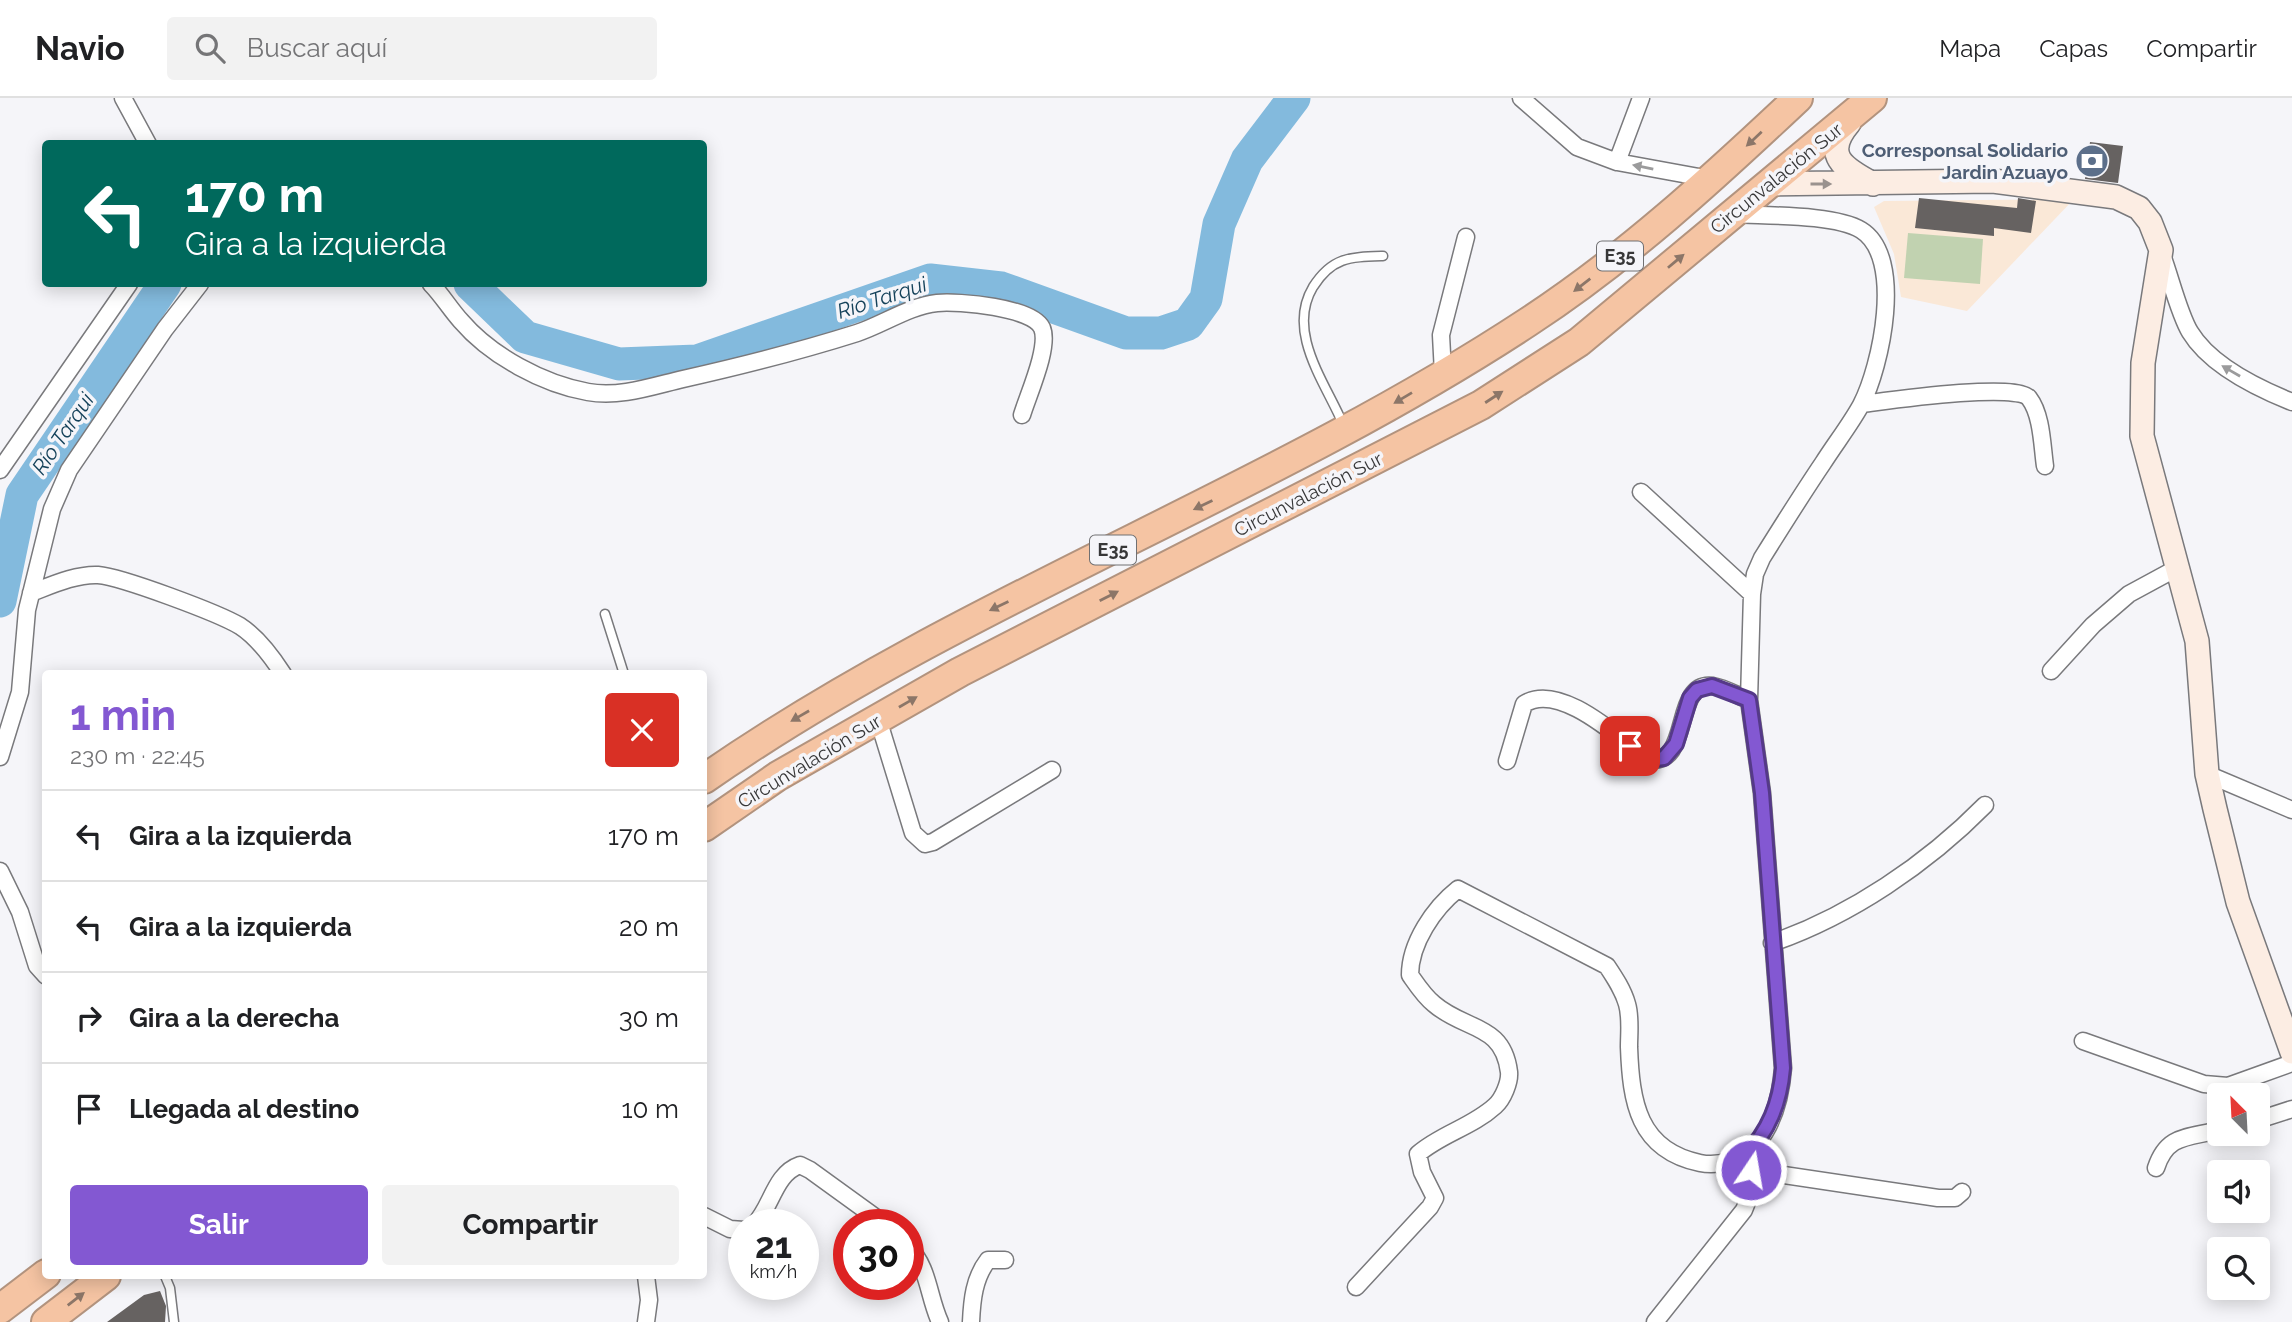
<!DOCTYPE html>
<html lang="es">
<meta charset="utf-8">
<style>
body{margin:0;font-family:Raleway,sans-serif;background:#f2f2f2;color:#202124;height:100vh;display:flex;flex-direction:column;font-size:26px;white-space:nowrap}
*{box-sizing:border-box;margin:0}
p{font-size:23px;color:#757577}
.icon{flex:none;width:38px;height:38px;fill:none;stroke:currentColor;stroke-width:2;stroke-linecap:round;stroke-linejoin:round}
.map{position:relative;flex:1;overflow:hidden}
.sheet{position:absolute;left:42px;top:572px;width:665px;height:609px;display:flex;flex-direction:column;background:#fff;border-radius:7px;box-shadow:0 4px 18px #0003}
.sheet>*{flex:none}
.top-card{position:absolute;left:42px;top:42px;width:665px;height:147px;border-radius:7px;box-shadow:0 4px 18px #0003;background:#00695c;color:#fff;overflow:hidden}
.needle{width:46px;rotate:336deg}
.buttons{position:absolute;left:2207px;top:985px;display:grid;gap:14px}
.buttons a{display:grid;place-items:center;width:63px;height:63px;border-radius:7px;background:#fff;box-shadow:0 4px 18px #0003;font-size:35px}
.speed{position:absolute;left:728px;top:1111px;display:flex;gap:14px;font-size:35px;font-weight:700;text-align:center}
.speed>*{display:grid;place-content:center;width:91px;height:91px;border-radius:50%;background:#fff;box-shadow:0 4px 18px #0003;line-height:1}
.speed small{font-size:18px;font-weight:400}
.speed .limit{border:10px solid #d22;background:#fff;color:#111}
.pin{position:absolute;display:grid;place-items:center;width:60px;height:60px;color:#fff;margin:-30px;border-radius:14px;box-shadow:0 4px 10px #0006}
.me{position:absolute;width:77px;margin:-38px;rotate:12deg;stroke-linejoin:round;filter:drop-shadow(0 0 5px #0008)}
.turn{display:flex;align-items:center;gap:24px;height:147px;padding:0 28px;font-size:32px}
.turn .icon{width:91px;height:91px;stroke-width:2.5}
.turn b{display:block;font-size:49px;line-height:60px}
.round{display:grid;place-items:center;flex:none;width:74px;height:74px;border-radius:7px;background:#f2f2f2}
.head{display:flex;align-items:center;justify-content:space-between;height:119px;padding:0 28px}
h1{font-size:42px;font-weight:700;line-height:52px;color:#8358d2}
.button{display:flex;gap:14px;margin-top:auto;padding:14px 28px}
.button a{flex:1;height:80px;border-radius:7px;background:#8358d2;color:#fff;font-size:28px;font-weight:700;line-height:80px;text-align:center}
.button a+a{background:#f2f2f2;color:#202124}
ul{padding:0;list-style:none}
li{display:flex;align-items:center;gap:21px;height:91px;padding:0 28px;border-top:2px solid #e0e0e0}
li div{flex:1}
li b{display:block;font-size:26px}
li em{font-style:normal}
header{display:flex;align-items:center;gap:42px;box-sizing:border-box;height:98px;padding:0 35px;background:#fff;border-bottom:2px solid #e0e0e0}
header strong{font-size:33px}
nav{display:flex;gap:38px;margin-inline-start:auto;font-size:24px}
.search{width:490px;height:63px;background:#f2f2f2;display:flex;align-items:center;gap:18px;box-sizing:border-box;padding:0 24px;border-radius:7px;color:#757577;font-size:26px}
.map>svg:first-child{display:block}
.education{fill:#fae8d7}
.green{fill:#c1d2b0}
.lines{fill:none;stroke-linecap:round;stroke-linejoin:round}
.river{stroke:#83badd;stroke-width:33}
.building{fill:#666261}
.lane-casing{stroke:#79797c;stroke-width:11}
.street-casing{stroke:#79797c;stroke-width:19}
.secondary-casing{stroke:#79797c;stroke-width:26}
.highway-casing{stroke:#b2937e;stroke-width:32}
.lane{stroke:#fff;stroke-width:8}
.street{stroke:#fff;stroke-width:16}
.secondary{stroke:#fcede3;stroke-width:23}
.highway{stroke:#f5c4a3;stroke-width:28}
.oneway{fill:#8c7668}
.oneway2{fill:#9b9b9c}
.oneway3{fill:#9a928e}
.route-casing{stroke:#553988;stroke-width:18}
.route{stroke:#8358d2;stroke-width:12}
.labels{text-anchor:middle;stroke-width:7;stroke-linejoin:round;paint-order:stroke}
.shield{fill:#f5f5f9;stroke:#707072;stroke-width:2}
.shield-label{font-size:18px;font-weight:bold;fill:#373738}
.service-label{font-size:19px;font-weight:bold;fill:#4e5e75;stroke:#f5f5f9;text-anchor:end}
.street-label{font-size:19px;fill:#373738;stroke:#f5f5f9}
.water-label{font-size:21px;font-style:italic;fill:#15425a;stroke:#f5f5f9}
</style>
<header>
<strong>Navio</strong>
<div class="search"><svg class="icon" aria-label="search" viewBox="0 0 24 24"><circle cx="10" cy="10" r="6"/><path d="M15 15l6 6"/></svg>Buscar aquí</div>
<nav><a>Mapa</a><a>Capas</a><a>Compartir</a></nav>
</header>
<div class="map">
<svg width="2292" height="1224" viewBox="0 0 2292 1224">
<rect width="100%" height="100%" fill="#f5f5f9"/>
<path class="education" d="M 2074,101 L 1967,213 L 1901,199 L 1894,156 L 1874,109 L 1884,103 Z"/>
<path class="green" d="M 1908,135 L 1983,141 L 1980,186 L 1904,180 Z"/>
<g class="lines">
<path class="river" d="M 470,186 L 525,239 L 619,266 L 697,263 L 930,182 L 1001,190 L 1126,235 L 1161,235 L 1188,226 L 1206,201 L 1219,126 L 1247,62 L 1294,0
M 0,503 L 22,397 L 165,186"/>
</g>
<path class="building" d="M 2090,44 L 2123,48 L 2118,85 L 2085,81 Z
M 1919,100 L 2017,110 L 2018,100 L 2036,103 L 2031,135 L 1994,130 L 1994,138 L 1915,130 Z
M 160,1193 L 166,1208 L 165,1224 L 107,1224 L 144,1197 Z"/>
<g class="lines">
<defs>
<path id="lane" d="M 1343,326 C 1325,284 1286,234 1313,189 C 1332,159 1350,159 1383,158
M 605,516 L 624,576
M 165,1178 L 170,1190 L 174,1224"/>
<path id="street" d="M 123,0 L 148,46
M 1521,0 L 1577,49 L 1617,64 L 1710,81
M 1617,64 L 1641,0
M 2162,157 C 2170,178 2179,216 2190,234 C 2210,267 2257,290 2292,304
M 431,186 C 442,197 450,211 461,223 C 491,258 543,286 588,294 C 619,300 653,288 683,281 C 741,268 800,253 857,235 C 884,226 909,208 937,205 C 959,203 1032,209 1042,230 C 1050,249 1028,297 1022,317
M 1443,275 L 1441,237 L 1466,139
M 1862,306 C 1886,303 2016,284 2029,300 C 2042,317 2042,347 2045,368
M 0,372 L 129,186
M 1641,394 L 1752,496
M 31,495 C 52,487 76,476 98,477 C 122,479 218,515 240,528 C 257,539 272,559 283,576
M 2051,573 L 2093,527 L 2129,496 L 2177,470
M 878,621 L 913,735 L 925,746 L 933,744 L 1052,672
M 0,659 L 20,594 L 27,512 L 52,411 L 69,372 L 165,231 L 200,186
M 1507,663 L 1524,606 C 1560,583 1620,641 1648,661 C 1693,670 1671,582 1713,588 C 1725,590 1738,598 1749,602
M 2207,676 L 2292,712
M 0,773 L 20,814 L 37,868 L 46,878
M 1772,845 C 1850,818 1927,766 1985,707
M 2083,943 L 2204,986 L 2228,988 L 2292,965
M 2258,1022 L 2292,1011
M 2156,1070 C 2167,1036 2188,1040 2219,1032
M 1751,1072 L 1938,1100 L 1955,1100 L 1962,1094
M 704,1118 L 730,1131 L 744,1132
M 754,1127 C 772,1109 774,1076 800,1067 L 810,1072 L 886,1127
M 908,1149 C 929,1169 928,1198 940,1224
M 1356,1189 L 1430,1109 L 1435,1100 L 1422,1074 L 1418,1056 C 1441,1036 1472,1029 1495,1008 C 1503,1001 1510,984 1509,974 C 1503,925 1465,933 1434,906 C 1424,898 1417,887 1410,877 C 1410,845 1434,810 1458,791 L 1607,868 C 1615,880 1623,892 1627,906 C 1631,919 1629,935 1629,949 C 1631,1004 1638,1052 1700,1065 C 1720,1069 1744,1061 1757,1045 C 1774,1025 1781,995 1783,970 L 1762,695 L 1749,602 L 1752,496 L 1755,476 L 1762,460 C 1782,428 1802,396 1823,365 C 1835,346 1850,327 1861,307 C 1881,269 1905,159 1861,132 C 1835,116 1766,118 1734,116
M 646,1224 L 649,1202 L 646,1178
M 971,1224 C 972,1202 974,1180 988,1162 L 1005,1162
M 1655,1224 L 1744,1112 C 1751,1095 1756,1081 1746,1064"/>
<path id="secondary" d="M 1849,25 C 1822,57 1843,70 1873,86
M 1768,86 L 1993,83 L 2116,99 L 2139,110 L 2150,124 L 2161,152 L 2143,265 L 2142,338 L 2197,543 L 2207,676 L 2215,711 L 2238,804 L 2292,954"/>
<path id="highway" d="M 704,681 C 963,501 1265,397 1528,224 C 1626,160 1713,80 1798,0
M 704,729 L 778,678 L 960,574 L 1481,307 L 1579,244 L 1872,0
M 0,1211 L 46,1176
M 46,1224 L 106,1178"/>
</defs>
<use href="#lane" class="lane-casing"/>
<use href="#street" class="street-casing"/>
<use href="#secondary" class="secondary-casing"/>
<use href="#highway" class="highway-casing"/>
<use href="#lane" class="lane"/>
<use href="#street" class="street"/>
<use href="#secondary" class="secondary"/>
<use href="#highway" class="highway"/>
</g>
<defs><path id="oneway-solid" d="M-6-.8H1V-3.2L6.5 0L1 3.2V.8H-6Z" transform="scale(1.75)"/></defs>
<g class="oneway">
<use href="#oneway-solid" transform="translate(1754 41) rotate(137)"/>
<use href="#oneway-solid" transform="translate(1676 163) rotate(-40)"/>
<use href="#oneway-solid" transform="translate(1582 187) rotate(142)"/>
<use href="#oneway-solid" transform="translate(1494 299) rotate(-33)"/>
<use href="#oneway-solid" transform="translate(1403 300) rotate(149)"/>
<use href="#oneway-solid" transform="translate(1203 407) rotate(154)"/>
<use href="#oneway-solid" transform="translate(1109 498) rotate(-27)"/>
<use href="#oneway-solid" transform="translate(999 508) rotate(154)"/>
<use href="#oneway-solid" transform="translate(908 604) rotate(-30)"/>
<use href="#oneway-solid" transform="translate(800 618) rotate(150)"/>
<use href="#oneway-solid" transform="translate(76 1201) rotate(-38)"/>
</g>
<g class="oneway2">
<use href="#oneway-solid" transform="translate(1643 69) rotate(-169)"/>
<use href="#oneway-solid" transform="translate(2231 273) rotate(-150)"/>
</g>
<use class="oneway3" href="#oneway-solid" transform="translate(1821 86)"/>
<g class="lines">
<defs>
<path id="route" d="M 1630,648 L 1648,662 L 1664,660 L 1676,646 L 1690,600 L 1697,592 L 1712,588 L 1749,602 L 1762,695 L 1783,970 C 1780,1005 1769,1033 1744,1059 L 1751,1072"/>
</defs>
<use href="#route" class="route-casing"/>
<use href="#route" class="route"/>
</g>
<defs>
<symbol id="bank-disc" viewBox="-11 -11 22 22"><circle r="9.5" fill="#5c6f8a" stroke="#f5f5f9"/><path d="M-6-4H6V4H-6ZM0-2.3a2.3 2.3 0 1 0 0 4.6a2.3 2.3 0 1 0 0-4.6Z" fill="#fff"/></symbol>
</defs>
<g fill-rule="evenodd">
<use href="#bank-disc" x="2073" y="44" width="38" height="38"/>
</g>
<g class="labels">
<g class="shield">
<rect x="1597" y="143.5" width="46" height="29" rx="5"/>
<rect x="1090" y="437.5" width="46" height="29" rx="5"/>
</g>
<g class="shield-label">
<text x="1620" y="164">E35</text>
<text x="1113" y="458">E35</text>
</g>
<g class="service-label">
<text x="2068" y="59">Corresponsal Solidario<tspan x="2068" dy="22">Jardin Azuayo</tspan></text>
</g>
<g class="street-label">
<text transform="translate(1776 80) rotate(-39)" y="7">Circunvalación Sur</text>
<text transform="translate(1308 396) rotate(-27)" y="7">Circunvalación Sur</text>
<text transform="translate(809 663) rotate(-31)" y="7">Circunvalación Sur</text>
</g>
<g class="water-label">
<text transform="translate(882 200) rotate(-18)" y="7">Río Tarqui</text>
<text transform="translate(63 336) rotate(-56)" y="7">Río Tarqui</text>
</g>
</g>
</svg>
<div class="buttons">
<a><svg class="needle" viewBox="-14 -14 28 28"><path d="M0-13l5 13h-10z" fill="#e53935"/><path d="M0 13l5-13h-10z" fill="#757577"/></svg></a>
<a><svg class="icon" aria-label="sound" viewBox="0 0 24 24"><path d="M4 9h4l5-4v14l-5-4H4zM17 9q2 3 0 6"/></svg></a>
<a><svg class="icon" aria-label="search" viewBox="0 0 24 24"><circle cx="10" cy="10" r="6"/><path d="M15 15l6 6"/></svg></a>
</div>
<div class="speed"><div>21<small>km/h</small></div><div class="limit">30</div></div>
<div class="pin" style="left:1630px;top:648px;background:#d93025"><svg class="icon" aria-label="arrive" viewBox="0 0 24 24"><path d="M6 21V4h12l-3 4 3 4H6"/></svg></div>
<svg class="me" style="left:1751px;top:1072px" viewBox="-20 -20 40 40"><circle r="17" fill="#8358d2" stroke="#fff" stroke-width="3"/><path d="M0-11L8 9 0 5-8 9z" fill="#fff"/></svg>
<div class="top-card">
<div class="turn"><svg class="icon" aria-label="left" viewBox="0 0 24 24"><path d="M17 20v-9H6M10 6l-5 5 5 5"/></svg><div><b>170 m</b>Gira a la izquierda</div></div>
</div>
<section class="sheet">
<div class="head"><div><h1>1 min</h1><p>230 m · 22:45</p></div><a class="round" style="background:#d93025;color:#fff"><svg class="icon" aria-label="close" viewBox="0 0 24 24"><path d="M6 6l12 12M18 6L6 18"/></svg></a></div>
<ul>
<li><svg class="icon" aria-label="left" viewBox="0 0 24 24"><path d="M17 20v-9H6M10 6l-5 5 5 5"/></svg><div><b>Gira a la izquierda</b></div><em>170 m</em></li>
<li><svg class="icon" aria-label="left" viewBox="0 0 24 24"><path d="M17 20v-9H6M10 6l-5 5 5 5"/></svg><div><b>Gira a la izquierda</b></div><em>20 m</em></li>
<li><svg class="icon" aria-label="right" viewBox="0 0 24 24"><path d="M7 20v-9h11M14 6l5 5-5 5"/></svg><div><b>Gira a la derecha</b></div><em>30 m</em></li>
<li><svg class="icon" aria-label="arrive" viewBox="0 0 24 24"><path d="M6 21V4h12l-3 4 3 4H6"/></svg><div><b>Llegada al destino</b></div><em>10 m</em></li>
</ul>
<div class="button"><a>Salir</a><a>Compartir</a></div>
</section>
</div>
